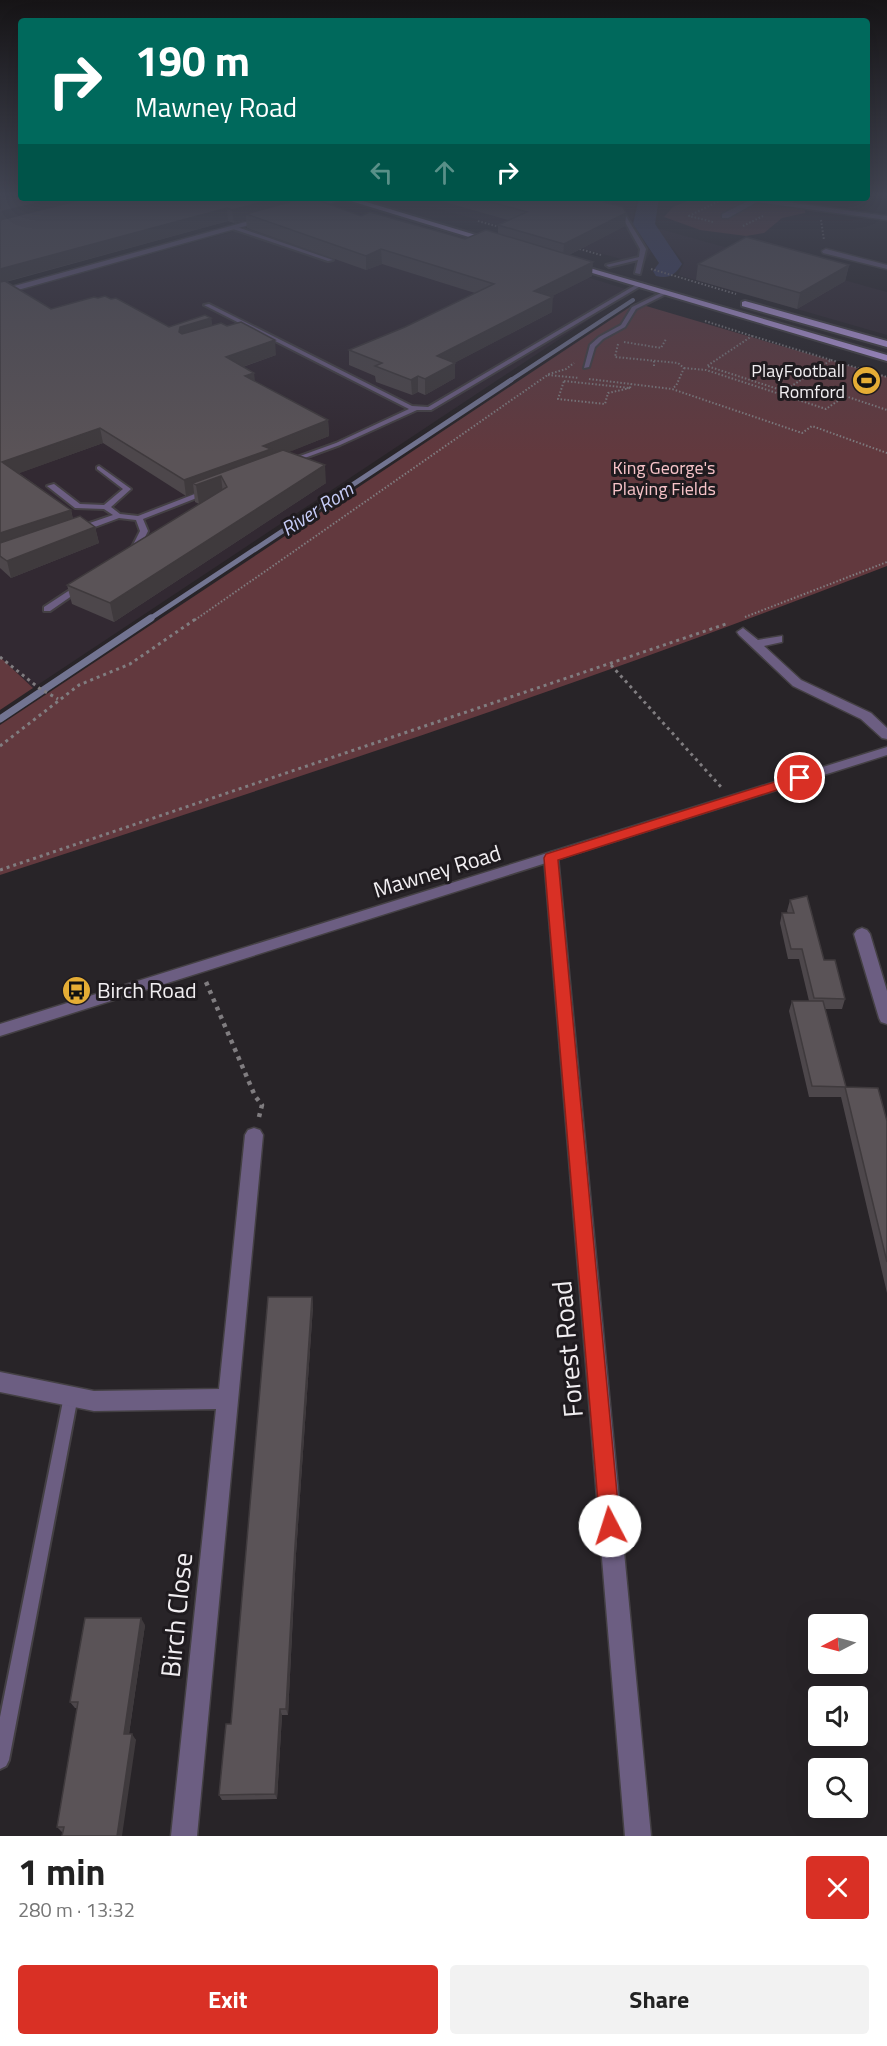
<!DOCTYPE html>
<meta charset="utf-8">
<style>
body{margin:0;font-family:"Titillium Web",sans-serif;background:#f2f2f2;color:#222;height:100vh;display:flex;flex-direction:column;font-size:22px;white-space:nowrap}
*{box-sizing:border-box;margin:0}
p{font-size:20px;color:#767676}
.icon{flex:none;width:33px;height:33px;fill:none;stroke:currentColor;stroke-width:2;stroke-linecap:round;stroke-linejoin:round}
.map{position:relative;height:1836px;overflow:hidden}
.panel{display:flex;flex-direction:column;background:#fff;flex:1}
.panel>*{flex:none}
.hud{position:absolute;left:18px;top:18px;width:852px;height:183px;border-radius:6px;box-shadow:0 6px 24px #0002;background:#00695c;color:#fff;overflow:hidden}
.needle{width:39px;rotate:264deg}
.buttons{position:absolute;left:808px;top:1614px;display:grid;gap:12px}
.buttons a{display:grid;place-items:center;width:60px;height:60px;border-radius:6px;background:#fff;box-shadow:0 6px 24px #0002;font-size:30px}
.pin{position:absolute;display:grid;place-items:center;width:51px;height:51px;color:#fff;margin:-26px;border:3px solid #fff;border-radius:50%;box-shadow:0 2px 6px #0007}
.me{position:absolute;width:66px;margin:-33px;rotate:355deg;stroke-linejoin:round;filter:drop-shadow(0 0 4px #0008)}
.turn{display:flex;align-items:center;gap:21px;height:126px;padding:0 18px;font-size:27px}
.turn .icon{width:78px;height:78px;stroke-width:2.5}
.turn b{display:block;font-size:42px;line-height:51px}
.lanes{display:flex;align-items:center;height:57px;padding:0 18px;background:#0003;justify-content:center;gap:30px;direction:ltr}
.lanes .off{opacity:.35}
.round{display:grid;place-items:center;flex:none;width:63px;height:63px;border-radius:6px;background:#f2f2f2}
.head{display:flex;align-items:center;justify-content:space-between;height:102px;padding:0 18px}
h1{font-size:36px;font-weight:700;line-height:45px}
.cta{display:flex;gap:12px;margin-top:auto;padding:12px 18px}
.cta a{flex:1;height:69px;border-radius:6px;background:#d93025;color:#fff;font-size:24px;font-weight:700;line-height:69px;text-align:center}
.cta a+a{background:#f2f2f2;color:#222}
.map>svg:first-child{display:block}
.built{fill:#322932}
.green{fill:#62393e}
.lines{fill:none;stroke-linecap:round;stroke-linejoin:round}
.stream-far2{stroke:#727491;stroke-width:4}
.stream-far1{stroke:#727491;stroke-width:5}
.stream{stroke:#727491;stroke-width:7}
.river{fill:#3b3f68;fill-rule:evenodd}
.service-casing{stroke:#444044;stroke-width:4}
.minor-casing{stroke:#444044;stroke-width:3}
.tertiary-casing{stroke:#444044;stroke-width:3}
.trunk-casing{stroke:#444044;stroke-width:4}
.path-far2{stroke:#807d80;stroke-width:2;stroke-dasharray:1.5 2;stroke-linecap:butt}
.path-far1{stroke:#807d80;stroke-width:3;stroke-dasharray:3 4;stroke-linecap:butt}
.path{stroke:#807d80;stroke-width:4.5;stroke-dasharray:4 5;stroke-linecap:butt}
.service{fill:#6c5e82;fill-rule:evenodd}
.minor{fill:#6c5e82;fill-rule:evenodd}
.tertiary{fill:#6c5e82;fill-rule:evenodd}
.trunk{fill:#c0a2ec;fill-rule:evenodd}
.wall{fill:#4d474b}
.shaded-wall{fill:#3f3a3d}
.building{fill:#5a5357;stroke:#3f3a3d;stroke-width:1.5}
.route{fill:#d93025;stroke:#8d1f18;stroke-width:1.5}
.labels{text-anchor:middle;stroke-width:6;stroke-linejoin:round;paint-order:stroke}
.far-poi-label{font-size:18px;fill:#f1eef1;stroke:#1f1b1f;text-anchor:end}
.far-park-label{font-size:18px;fill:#f8c4c9;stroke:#1f1b1f}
.far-water-label{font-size:20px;font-style:italic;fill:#c6ccf7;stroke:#1f1b1f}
.street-label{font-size:22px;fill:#f1eef1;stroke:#1f1b1f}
.poi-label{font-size:22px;fill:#f1eef1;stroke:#1f1b1f;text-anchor:start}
.near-street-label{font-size:27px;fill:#f1eef1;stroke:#1f1b1f}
</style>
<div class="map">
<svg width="887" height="1836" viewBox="0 0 887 1836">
<rect width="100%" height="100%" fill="#282428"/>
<path class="built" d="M 447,198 L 637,198 L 632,222 L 651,252 L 643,265 L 428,206 Z
M 343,201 L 632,291 L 33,688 L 0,657 L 0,334 L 8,294 Z
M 656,228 L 887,292 L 887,335 L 678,275 L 684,263 Z"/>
<path class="green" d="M 695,198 L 729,198 L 817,209 L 817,212 L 805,210 L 805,213 L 782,218 L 764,233 L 746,236 L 700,230 L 664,217 L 673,207 Z
M 636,303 L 887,377 L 887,566 C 595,680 298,778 0,875 L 0,725 Z
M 0,657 L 33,688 L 0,710 Z"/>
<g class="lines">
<path class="stream-far2" d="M 508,382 L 633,300"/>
<path class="stream-far1" d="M 148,620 L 511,380"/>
<path class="stream" d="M 0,719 L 151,618"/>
<path class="river" d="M 639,198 L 659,198 L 655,224 L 682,264 C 675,275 669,279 656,276 L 653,271 L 659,263 L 633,224 Z"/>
<defs>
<path id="service" d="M 620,213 L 624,213 L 646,249 L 640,274 L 635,273 L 638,260 L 609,267 L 606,265 L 639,257 L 640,249 Z
M 233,227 L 237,227 L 333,260 L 328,261 L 233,229 Z
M 639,283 L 644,284 L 431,410 L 417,410 L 340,445 L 291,463 L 288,461 L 289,460 L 336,443 L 409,409 L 204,305 L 209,304 L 412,406 L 428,407 Z
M 665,291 L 670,292 L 636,309 L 625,327 L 603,339 L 595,347 L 589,367 L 584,368 L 590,345 L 599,337 L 621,325 L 632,307 Z
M 99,466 L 131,489 L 111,507 L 120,514 L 138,516 L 205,490 L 212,492 L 143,519 L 148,531 L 138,551 L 134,553 L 130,551 L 140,531 L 136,520 L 119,518 L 84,531 L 78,531 L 78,527 L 113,515 L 104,509 L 75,508 L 47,486 L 54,484 L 80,504 L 104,505 L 123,489 L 97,469 L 97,467 Z
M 79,584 L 82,584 L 86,586 L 50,611 L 44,611 L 44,607 Z
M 71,1389 L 76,1391 L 78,1396 L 9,1760 L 6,1766 L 0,1769 L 0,1717 L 64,1396 L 66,1391 Z"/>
<path id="minor" d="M 334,198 L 345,198 L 309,211 L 302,209 Z
M 739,198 L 758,198 L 887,216 L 887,220 L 757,202 L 728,218 L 722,218 L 722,214 L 748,201 Z
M 263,217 L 270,219 L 0,295 L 0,290 Z
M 826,249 L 887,265 L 887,269 L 823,253 L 822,251 Z
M 743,628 L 758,640 L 782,636 L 782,642 L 764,646 L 801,680 L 871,713 L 887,728 L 887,739 L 882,738 L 861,719 L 793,686 L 739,635 L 737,632 Z
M 551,852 L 558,857 L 651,1836 L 625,1836 L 544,857 Z
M 862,928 L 867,930 L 870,934 L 887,991 L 887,1024 L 881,1022 L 879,1018 L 854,934 L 857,930 Z
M 254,1128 L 260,1130 L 263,1135 L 197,1836 L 171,1836 L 216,1409 L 94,1411 L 0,1392 L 0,1372 L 94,1391 L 219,1389 L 245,1135 L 248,1130 Z"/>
<path id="tertiary" d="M 887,747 L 887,755 L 0,1036 L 0,1024 Z"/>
<path id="trunk" d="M 341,198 L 353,198 L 499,242 L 492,244 Z
M 569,262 L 887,355 L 887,361 L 569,266 Z
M 745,301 L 887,341 L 887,347 L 742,306 L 742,302 Z"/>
</defs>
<use href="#service" class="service-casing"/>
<use href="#minor" class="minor-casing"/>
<use href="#tertiary" class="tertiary-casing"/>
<use href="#trunk" class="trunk-casing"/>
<path class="path-far2" d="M 821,220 L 824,240
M 478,221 L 503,228
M 713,222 L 689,216 L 719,201
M 743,226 L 763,216
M 576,248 L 601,255
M 651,269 L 736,294
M 705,321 L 752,336
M 752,336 L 831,360 L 784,391 L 707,366 Z
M 624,342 L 661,348 L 666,339
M 618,344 L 615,357 L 678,363 L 684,368 L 676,386 L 672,388
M 831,360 L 887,377
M 654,361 L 654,368
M 684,368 L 706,370 L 826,409 L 845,396 L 887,410
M 548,375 L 579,378
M 589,379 L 672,389 L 802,433 L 812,426 L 887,453
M 564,381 L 630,388 L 608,393 L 605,404 L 558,399 Z
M 630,388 L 631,384
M 745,617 L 887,562
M 195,620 L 549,374 L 566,369 L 574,363"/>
<path class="path-far1" d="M 0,657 L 39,688 L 58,699
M 611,665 L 721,787
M 0,746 L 79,685 L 130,664 L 197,618
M 0,870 L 729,623"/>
<path class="path" d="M 206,982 L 255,1096 L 262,1105 L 259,1117"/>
<use href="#service" class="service"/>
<use href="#minor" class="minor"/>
<use href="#tertiary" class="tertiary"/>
<use href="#trunk" class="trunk"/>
</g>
<path class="wall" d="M 0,196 L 302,199 L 361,216 L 465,239 L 498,233 L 498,225 L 508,220 L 431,198 L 588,198 L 626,213 L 625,226 L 569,255 L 592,276 L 552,296 L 552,312 L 454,363 L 455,363 L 455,378 L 425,395 L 418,392 L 412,395 L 376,382 L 375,376 L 349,365 L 349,350 L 405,327 L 475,293 L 382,264 L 366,270 L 247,228 L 246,220 L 234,223 L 228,221 L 6,282 L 51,309 L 98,298 L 169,327 L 211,318 L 212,326 L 276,355 L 243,367 L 255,382 L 328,420 L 329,436 L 288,452 L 326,483 L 114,622 L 72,604 L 67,585 L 199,504 L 195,502 L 194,493 L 186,496 L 103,443 L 19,473 L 71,510 L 73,519 L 95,527 L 99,543 L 11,578 L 0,568 Z
M 698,264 L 849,265 L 845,281 L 797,309 L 696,280 Z
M 790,900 L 845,999 L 842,1009 L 825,1009 L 846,1087 L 887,1121 L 887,1293 L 841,1097 L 809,1097 L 789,1011 L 792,1001 L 809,1001 L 799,959 L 788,959 L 780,923 L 782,913 L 788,913 L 787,911 Z
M 312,1297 L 313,1306 L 296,1554 L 288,1715 L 282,1715 L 277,1799 L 222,1800 L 219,1795 L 231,1724 Z
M 145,1625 L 129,1734 L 136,1740 L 63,1832 L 62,1832 L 57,1827 L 77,1708 L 75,1708 L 70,1702 Z"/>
<path class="shaded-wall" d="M 57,198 L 110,198 L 0,226 L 0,212 Z
M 277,198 L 302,198 L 302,204 L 246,214 L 246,220 L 234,223 L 232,210 Z
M 227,208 L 228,221 L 0,283 L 0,269 Z
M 626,213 L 625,226 L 563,258 L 564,244 Z
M 381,249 L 382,264 L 366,270 L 366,256 Z
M 593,262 L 592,276 L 533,306 L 534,291 Z
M 849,265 L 845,281 L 797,309 L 800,293 Z
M 553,297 L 552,312 L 437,372 L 437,356 Z
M 211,318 L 213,333 L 182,342 L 179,332 L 180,327 Z
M 275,340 L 276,355 L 228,372 L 226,357 Z
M 455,363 L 455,378 L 425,395 L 425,379 Z
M 254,373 L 256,388 L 245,376 Z
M 418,376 L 418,392 L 412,395 L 411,380 Z
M 328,420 L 329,436 L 272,459 L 221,476 L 223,494 L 199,504 L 196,485 L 193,483 L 194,493 L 186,496 L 184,480 L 263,446 Z
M 100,428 L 103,443 L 6,478 L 2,462 Z
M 325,465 L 326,483 L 114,622 L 110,603 Z
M 71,510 L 74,526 L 0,551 L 0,533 Z
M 95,527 L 99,543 L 11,578 L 7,561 Z
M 312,1297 L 313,1306 L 296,1554 L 288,1715 L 286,1709 L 295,1546 Z
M 141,1618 L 145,1625 L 128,1740 L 124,1734 Z
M 280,1709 L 282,1715 L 277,1799 L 275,1794 Z
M 132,1734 L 136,1740 L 122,1836 L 117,1836 Z"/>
<path class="building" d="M 0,196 L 21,196 L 21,198 L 57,198 L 0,212 Z
M 88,198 L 277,198 L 232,210 L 227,208 L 0,269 L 0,220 Z
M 304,198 L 312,198 L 361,216 L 370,212 L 465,239 L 486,230 L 593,262 L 534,291 L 553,297 L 437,356 L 455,363 L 425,379 L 418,376 L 411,380 L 375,366 L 382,363 L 349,350 L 405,327 L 494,284 L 381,249 L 366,256 L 246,214 Z
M 476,198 L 588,198 L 623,207 L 626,213 L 564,244 L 498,225 L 527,212 Z
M 746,237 L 849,265 L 800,293 L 698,264 Z
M 5,281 L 51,309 L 94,297 L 98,298 L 105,296 L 111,299 L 116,298 L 169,327 L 205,315 L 211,318 L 180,327 L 179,332 L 182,334 L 221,323 L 227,326 L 241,322 L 275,340 L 226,357 L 254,373 L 245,376 L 328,420 L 263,446 L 271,449 L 184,480 L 100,428 L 2,462 L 71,510 L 0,533 L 0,282 Z
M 283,450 L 325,465 L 110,603 L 67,585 L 227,487 L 221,476 L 196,485 L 193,483 Z
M 80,516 L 95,527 L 7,561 L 0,556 L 0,543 Z
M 807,896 L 824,960 L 835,960 L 845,999 L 814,998 L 802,949 L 791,949 L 782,913 L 794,913 L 790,900 Z
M 792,1001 L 823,1001 L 846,1087 L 812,1086 Z
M 845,1087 L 878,1088 L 887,1121 L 887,1262 Z
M 268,1297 L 312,1297 L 295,1546 L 286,1709 L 280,1709 L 275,1794 L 219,1795 L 226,1724 L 231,1724 Z
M 85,1618 L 141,1618 L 124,1734 L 132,1734 L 117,1836 L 62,1836 L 64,1827 L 57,1827 L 78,1702 L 70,1702 Z"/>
<linearGradient id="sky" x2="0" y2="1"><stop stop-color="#161416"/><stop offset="0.43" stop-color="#424553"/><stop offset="1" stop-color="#424553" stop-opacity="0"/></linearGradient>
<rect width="887" height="453" fill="url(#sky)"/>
<path class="route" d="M 800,774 L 807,778 L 805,781 L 558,860 L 620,1526 L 617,1533 L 610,1536 L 603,1533 L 600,1526 L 544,858 L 546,854 Z"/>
<defs>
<symbol id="stadium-disc" viewBox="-11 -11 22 22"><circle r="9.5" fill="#e5ad35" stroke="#1f1b1f"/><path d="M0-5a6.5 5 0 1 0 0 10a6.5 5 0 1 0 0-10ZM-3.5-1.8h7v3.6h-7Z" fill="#111"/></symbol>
<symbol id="bus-disc" viewBox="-11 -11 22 22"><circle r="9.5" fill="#e5ad35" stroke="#1f1b1f"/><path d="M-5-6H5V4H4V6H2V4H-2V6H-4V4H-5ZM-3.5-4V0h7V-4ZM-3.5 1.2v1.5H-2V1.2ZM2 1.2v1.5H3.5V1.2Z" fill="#111"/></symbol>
</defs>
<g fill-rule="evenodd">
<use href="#stadium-disc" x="850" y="364" width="33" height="33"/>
<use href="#bus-disc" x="60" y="974" width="33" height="33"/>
</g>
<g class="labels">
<g class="far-poi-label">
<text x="845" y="377">PlayFootball<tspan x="845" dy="21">Romford</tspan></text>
</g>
<g class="far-park-label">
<text x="664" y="474">King George's<tspan x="664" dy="21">Playing Fields</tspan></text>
</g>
<g class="far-water-label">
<text transform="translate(317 509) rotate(-33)" y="7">River Rom</text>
</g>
<g class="street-label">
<text transform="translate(437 871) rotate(-17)" y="8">Mawney Road</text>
</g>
<g class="poi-label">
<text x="97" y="998">Birch Road</text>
</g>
<g class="near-street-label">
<text transform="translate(568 1349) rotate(-95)" y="9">Forest Road</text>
<text transform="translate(177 1615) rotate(-84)" y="9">Birch Close</text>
</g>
</g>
</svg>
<div class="buttons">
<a><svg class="needle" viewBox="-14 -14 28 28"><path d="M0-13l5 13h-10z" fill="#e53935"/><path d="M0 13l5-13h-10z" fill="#767676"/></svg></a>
<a><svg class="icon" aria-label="sound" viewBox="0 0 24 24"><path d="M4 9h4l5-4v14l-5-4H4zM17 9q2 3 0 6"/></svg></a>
<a><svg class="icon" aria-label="search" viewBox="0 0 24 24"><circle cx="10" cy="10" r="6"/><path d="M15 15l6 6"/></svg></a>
</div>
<div class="pin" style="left:800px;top:778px;background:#d93025"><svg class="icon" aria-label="arrive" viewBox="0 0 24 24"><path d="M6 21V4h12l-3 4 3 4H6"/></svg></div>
<svg class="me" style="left:610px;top:1526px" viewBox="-20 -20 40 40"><circle r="19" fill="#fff"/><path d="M0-13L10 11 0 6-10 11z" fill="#d93025"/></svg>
<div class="hud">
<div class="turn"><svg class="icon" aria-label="right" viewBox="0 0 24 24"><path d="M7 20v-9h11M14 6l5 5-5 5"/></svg><div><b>190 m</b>Mawney Road</div></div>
<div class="lanes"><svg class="icon off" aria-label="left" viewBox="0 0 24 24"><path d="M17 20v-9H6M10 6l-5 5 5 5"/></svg><svg class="icon off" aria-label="ahead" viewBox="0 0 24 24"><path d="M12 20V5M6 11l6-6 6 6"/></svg><svg class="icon" aria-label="right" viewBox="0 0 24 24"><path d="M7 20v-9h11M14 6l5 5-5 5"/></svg></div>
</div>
</div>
<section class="panel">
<div class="head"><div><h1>1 min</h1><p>280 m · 13:32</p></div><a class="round" style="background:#d93025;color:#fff"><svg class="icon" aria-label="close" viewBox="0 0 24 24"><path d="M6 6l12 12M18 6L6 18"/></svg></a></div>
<div class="cta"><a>Exit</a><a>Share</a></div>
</section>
